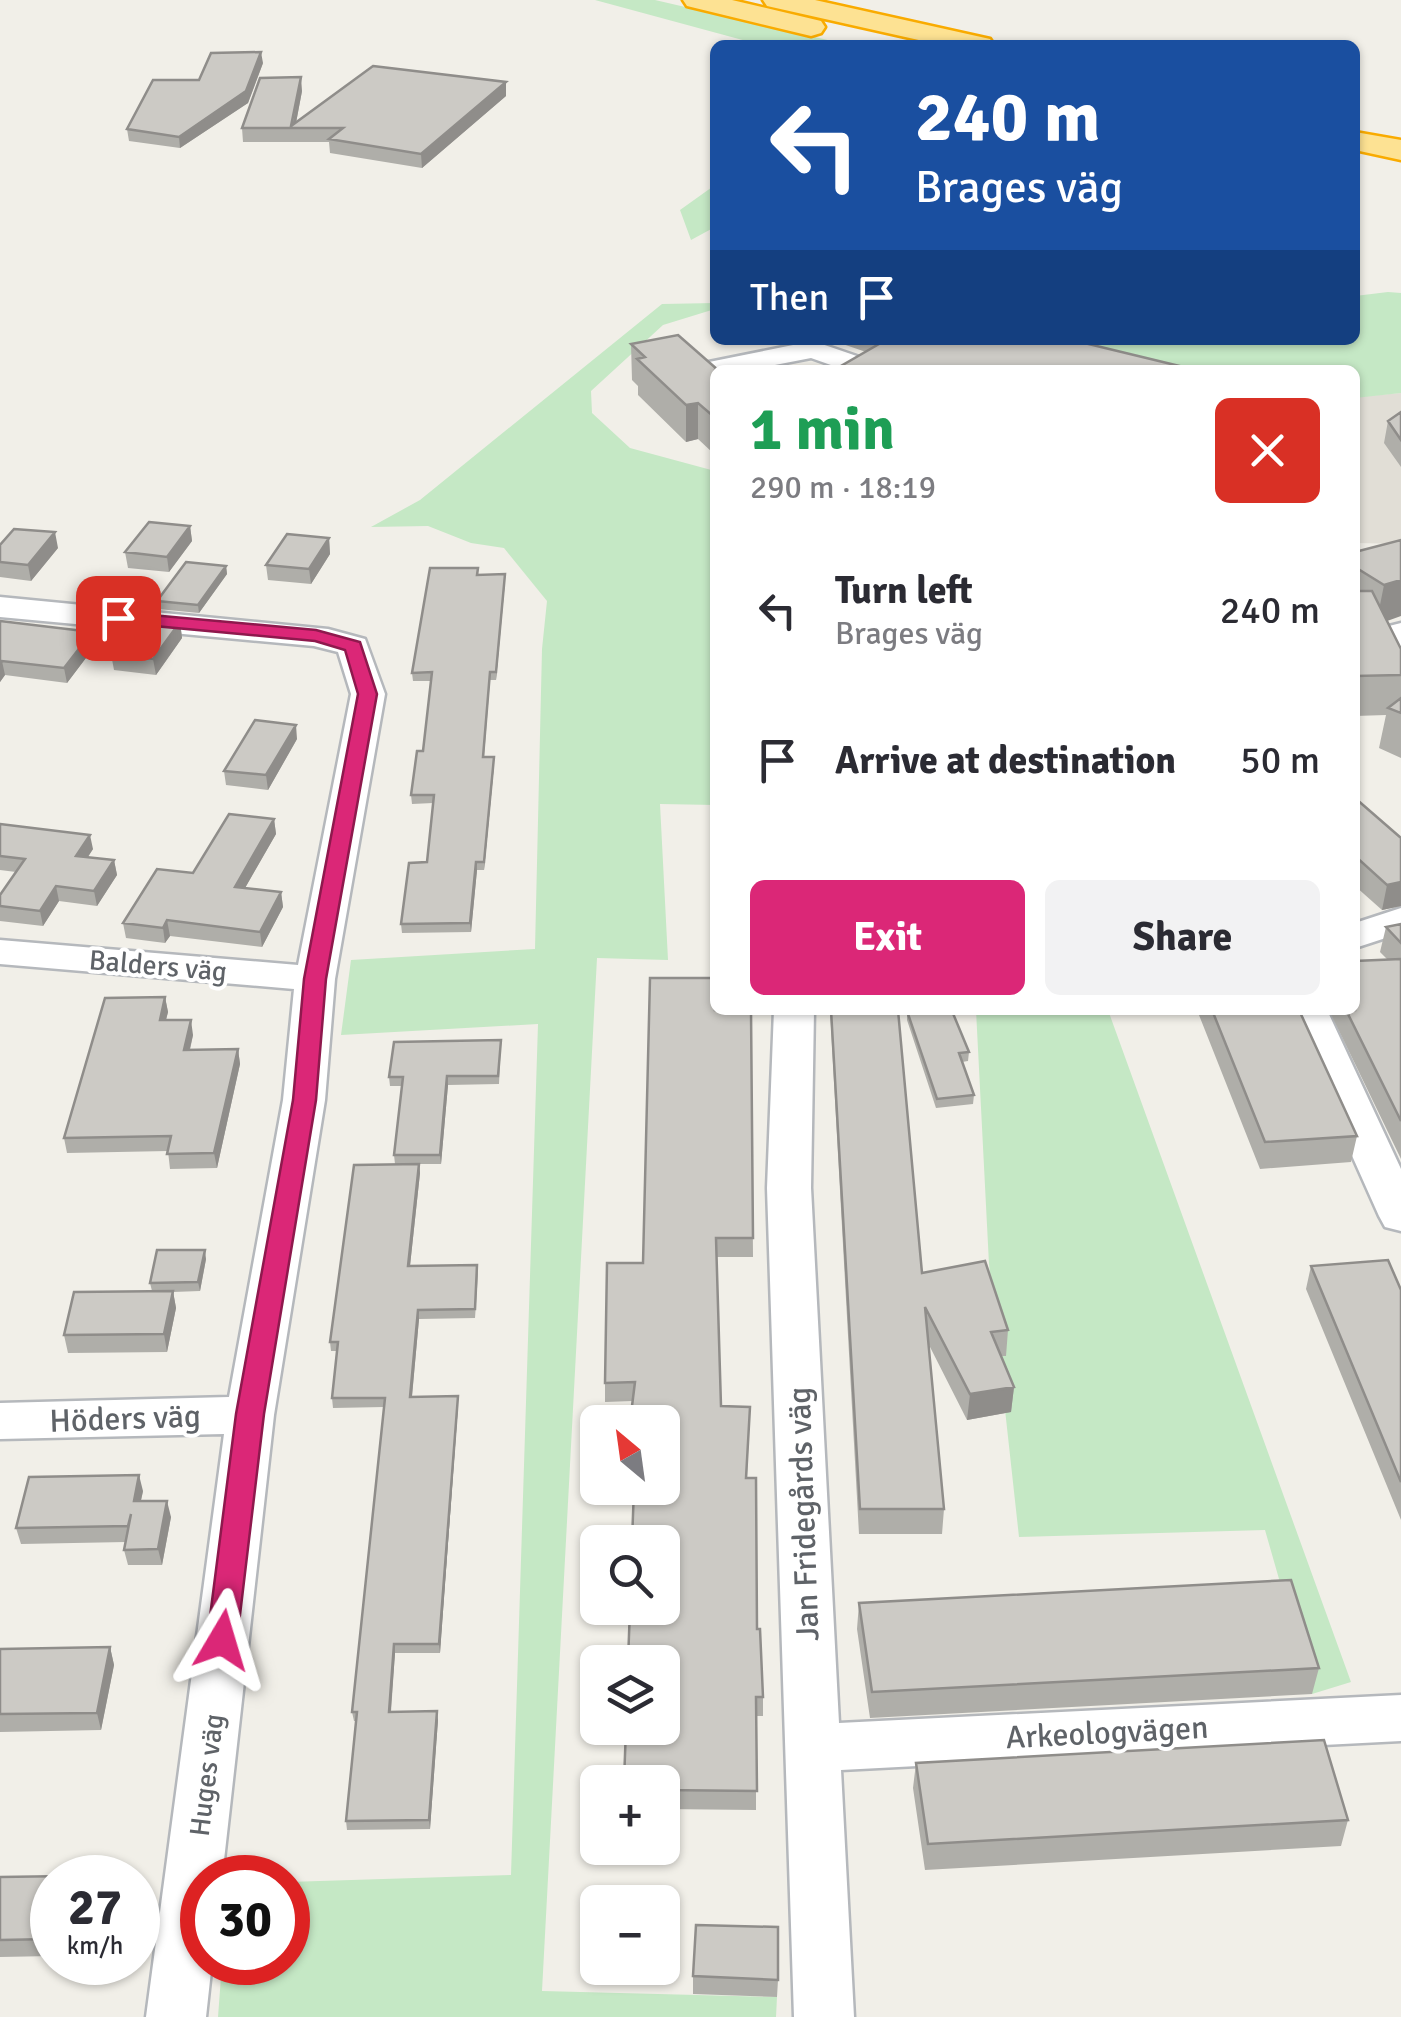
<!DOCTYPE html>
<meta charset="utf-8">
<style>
body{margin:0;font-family:Signika,sans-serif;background:#f2f2f3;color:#2b2b33;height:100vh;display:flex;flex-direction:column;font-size:38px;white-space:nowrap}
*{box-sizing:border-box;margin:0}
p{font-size:32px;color:#7c7c81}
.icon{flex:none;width:55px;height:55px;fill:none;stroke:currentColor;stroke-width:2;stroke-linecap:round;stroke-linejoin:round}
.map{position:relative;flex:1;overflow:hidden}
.details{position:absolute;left:710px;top:365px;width:650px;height:650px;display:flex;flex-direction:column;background:#fff;border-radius:15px;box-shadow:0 2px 8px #0004}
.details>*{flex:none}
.top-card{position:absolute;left:710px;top:40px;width:650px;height:305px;border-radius:15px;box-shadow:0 2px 8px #0004;background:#1a4fa0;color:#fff;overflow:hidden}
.needle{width:65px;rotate:331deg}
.tools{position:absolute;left:580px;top:1405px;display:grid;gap:20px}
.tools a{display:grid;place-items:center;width:100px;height:100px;border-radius:15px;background:#fff;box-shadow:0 2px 8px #0004;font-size:50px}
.speed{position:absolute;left:30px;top:1855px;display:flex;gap:20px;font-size:50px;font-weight:700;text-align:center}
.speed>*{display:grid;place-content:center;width:130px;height:130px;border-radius:50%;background:#fff;box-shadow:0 2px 8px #0004;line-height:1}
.speed small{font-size:25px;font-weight:400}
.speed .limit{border:15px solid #d22;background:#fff;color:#111}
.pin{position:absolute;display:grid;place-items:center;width:85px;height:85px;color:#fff;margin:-42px;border-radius:20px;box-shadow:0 5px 15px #0006}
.me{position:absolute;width:110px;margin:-55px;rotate:7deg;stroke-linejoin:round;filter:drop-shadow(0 0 8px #0008)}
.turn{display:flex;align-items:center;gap:35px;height:210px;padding:0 40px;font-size:45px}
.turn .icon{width:130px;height:130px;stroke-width:2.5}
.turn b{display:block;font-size:70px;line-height:85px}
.then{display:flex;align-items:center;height:95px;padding:0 40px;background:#0003;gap:20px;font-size:38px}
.round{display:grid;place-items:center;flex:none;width:105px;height:105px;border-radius:15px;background:#f2f2f3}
.head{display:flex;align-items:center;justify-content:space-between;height:170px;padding:0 40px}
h1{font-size:60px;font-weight:700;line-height:75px;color:#1e9e55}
.cta{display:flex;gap:20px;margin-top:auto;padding:20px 40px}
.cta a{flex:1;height:115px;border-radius:15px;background:#db2777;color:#fff;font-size:40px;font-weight:700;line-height:115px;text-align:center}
.cta a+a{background:#f2f2f3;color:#2b2b33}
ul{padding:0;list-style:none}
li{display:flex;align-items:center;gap:30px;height:150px;padding:0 40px}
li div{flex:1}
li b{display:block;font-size:38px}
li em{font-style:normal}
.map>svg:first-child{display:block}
.education{fill:#e1ded6}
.green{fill:#c5e8c5}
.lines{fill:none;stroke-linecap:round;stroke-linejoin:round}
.minor-casing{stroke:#b5b8bc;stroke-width:5}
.highway-casing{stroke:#f9ab00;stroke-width:5}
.minor{fill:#fff;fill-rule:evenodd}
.highway{fill:#fde293;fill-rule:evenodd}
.wall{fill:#afaea9}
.shaded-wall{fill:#8f8d8a}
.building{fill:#cccac5;stroke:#8f8d8a;stroke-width:2.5}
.route{fill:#db2777;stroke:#8e194d;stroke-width:2.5}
.labels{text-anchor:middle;stroke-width:8;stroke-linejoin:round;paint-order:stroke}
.street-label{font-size:28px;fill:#5f6368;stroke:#fff}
.near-street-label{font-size:32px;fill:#5f6368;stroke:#fff}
</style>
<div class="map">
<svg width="1401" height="2017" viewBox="0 0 1401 2017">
<rect width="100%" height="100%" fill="#f1efe8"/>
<path class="education" d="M 1401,393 L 1401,544 L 1357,543 L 1355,397 Z"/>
<path class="green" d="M 595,0 L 655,0 L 849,45 L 761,45 Z
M 715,185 L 715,227 L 691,240 L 680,210 Z
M 1388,292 L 1401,293 L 1401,393 L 1355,398 L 1355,370 L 1129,370 L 996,340 L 1355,340 L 1355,296 Z
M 715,303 L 715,309 L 663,325 L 591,391 L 592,413 L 630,448 L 715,471 L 715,805 L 660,804 L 668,960 L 597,958 L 542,1991 L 777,1997 L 776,2017 L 218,2017 L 222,1963 L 288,1962 L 288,1882 L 511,1875 L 538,1024 L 341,1035 L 351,960 L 535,949 L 542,649 L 547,601 L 504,548 L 471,543 L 428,526 L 371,527 L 420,500 L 662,304 Z
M 976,1010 L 1108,1010 L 1351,1682 L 1312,1694 L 1265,1530 L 1019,1537 L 989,1264 Z"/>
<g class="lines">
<defs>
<path id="minor" d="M 813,341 L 880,364 L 884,370 L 845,370 L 811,358 L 749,370 L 715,370 L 715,388 L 705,386 L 690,371 L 704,363 Z
M 0,597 L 328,629 L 365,639 L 385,694 L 335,979 L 325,1100 L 274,1415 L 222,1878 L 202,1878 L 202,1962 L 212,1962 L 206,2017 L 146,2017 L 224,1434 L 0,1439 L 0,1403 L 229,1397 L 283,1100 L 294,989 L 0,964 L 0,940 L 298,965 L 351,694 L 338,652 L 314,646 L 0,617 Z
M 1401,623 L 1401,670 L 1389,667 L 1373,636 L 1377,629 Z
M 1401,908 L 1401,933 L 1355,948 L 1355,923 Z
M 774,1010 L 814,1010 L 811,1188 L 839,1723 L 1401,1695 L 1401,1741 L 841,1770 L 854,2017 L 794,2017 L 767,1188 Z
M 1287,1010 L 1327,1010 L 1401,1169 L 1401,1231 L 1385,1227 L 1379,1216 Z"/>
<path id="highway" d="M 683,0 L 732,0 L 821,21 L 825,27 L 821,33 L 811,36 L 687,6 Z
M 763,0 L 815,0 L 990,39 L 994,45 L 941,45 L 767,6 Z
M 1355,132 L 1401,140 L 1401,160 L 1355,150 Z"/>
</defs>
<use href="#minor" class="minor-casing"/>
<use href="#highway" class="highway-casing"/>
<use href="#minor" class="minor"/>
<use href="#highway" class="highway"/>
</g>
<path class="wall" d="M 263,63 L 248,103 L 180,148 L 129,141 L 127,129 Z
M 302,91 L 296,123 L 506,96 L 422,168 L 330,153 L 329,142 L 243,142 L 242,128 Z
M 831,340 L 1072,340 L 1090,345 L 866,352 Z
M 631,344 L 718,370 L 713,453 L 698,439 L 686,442 L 638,395 L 638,386 L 632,380 Z
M 1401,412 L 1401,467 L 1384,443 L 1388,421 Z
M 190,526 L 192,541 L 169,572 L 128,568 L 125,552 Z
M 329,538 L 330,554 L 311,584 L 268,580 L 266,565 Z
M 1401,540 L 1387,621 L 1401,649 L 1401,758 L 1379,748 L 1386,715 L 1355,716 L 1355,552 Z
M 58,548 L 31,581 L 0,577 L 0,562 Z
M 226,566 L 227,574 L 199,613 L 158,609 L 157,601 Z
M 505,574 L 496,680 L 490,680 L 484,757 L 494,757 L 494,765 L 484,870 L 477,870 L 471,932 L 402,933 L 401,924 L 427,862 L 433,803 L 412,804 L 411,795 L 423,751 L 431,681 L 413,681 L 412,673 L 478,575 Z
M 0,621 L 95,646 L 67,683 L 5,675 L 0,682 Z
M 180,622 L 182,638 L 156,675 L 114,670 L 111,654 Z
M 297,739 L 268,790 L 226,785 L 224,771 Z
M 1355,798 L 1401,838 L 1401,906 L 1382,910 L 1355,886 Z
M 274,819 L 276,834 L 245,888 L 281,892 L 283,907 L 262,947 L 170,936 L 165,943 L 126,938 L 123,923 L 193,873 Z
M 0,824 L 93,849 L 88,857 L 114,860 L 117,875 L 97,906 L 59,901 L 43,926 L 0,921 L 0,895 L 16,872 L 0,870 Z
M 1401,924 L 1401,1159 L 1329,1010 L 1355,1010 L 1387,959 L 1380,952 L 1386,927 Z
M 165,997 L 168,1012 L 166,1020 L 193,1035 L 190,1050 L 238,1049 L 240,1064 L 217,1168 L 170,1169 L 168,1151 L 67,1153 L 64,1138 Z
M 751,1010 L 753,1257 L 717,1257 L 721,1406 L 750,1407 L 747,1478 L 763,1697 L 763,1716 L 756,1716 L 756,1810 L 662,1809 L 662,1782 L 634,1488 L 627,1488 L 662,1488 L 633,1401 L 605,1402 L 605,1383 L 643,1263 Z
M 830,1010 L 898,1010 L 922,1273 L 1008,1330 L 1006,1356 L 1001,1356 L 1014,1387 L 1011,1412 L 967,1420 L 928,1343 L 944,1509 L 942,1534 L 859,1534 Z
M 941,1010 L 944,1010 L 969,1052 L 968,1061 L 962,1062 L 974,1095 L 973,1104 L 936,1108 L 907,1020 L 907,1011 Z
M 1197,1010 L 1299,1010 L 1357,1136 L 1351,1162 L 1260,1169 Z
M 501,1040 L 499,1084 L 448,1085 L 441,1164 L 395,1164 L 394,1155 L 402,1086 L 390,1086 L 389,1077 Z
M 419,1164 L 420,1173 L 410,1266 L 477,1265 L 478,1274 L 475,1318 L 419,1319 L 412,1397 L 458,1406 L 440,1653 L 395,1653 L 391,1712 L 438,1720 L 430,1829 L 347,1830 L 346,1821 L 356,1721 L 354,1721 L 352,1712 L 384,1407 L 333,1408 L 332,1398 L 337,1351 L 331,1351 L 330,1342 Z
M 206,1259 L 200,1291 L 173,1292 L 176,1308 L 167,1352 L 68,1353 L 64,1335 L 152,1291 L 150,1283 Z
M 1311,1266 L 1401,1290 L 1401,1520 L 1306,1289 Z
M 143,1491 L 141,1501 L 171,1517 L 162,1565 L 128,1565 L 124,1550 L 126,1542 L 21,1544 L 16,1528 Z
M 859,1603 L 1319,1668 L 1312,1694 L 870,1718 L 857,1629 Z
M 110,1647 L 114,1665 L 101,1730 L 0,1732 L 0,1649 Z
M 916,1763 L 1348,1820 L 1341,1846 L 925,1870 L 913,1788 Z
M 0,1877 L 52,1878 L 52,1956 L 0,1957 Z
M 693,1976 L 778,1980 L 777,1997 L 693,1994 Z"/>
<path class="shaded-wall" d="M 261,52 L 263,63 L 248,103 L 180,148 L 179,137 Z
M 301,77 L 302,91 L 295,128 L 292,128 Z
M 506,82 L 506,96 L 422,168 L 421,154 Z
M 698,403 L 698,439 L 686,442 L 686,405 Z
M 715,415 L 715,452 L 713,453 L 713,416 Z
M 190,526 L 192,541 L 169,572 L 167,557 Z
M 55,532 L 58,548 L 31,581 L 28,565 Z
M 329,538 L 330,554 L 311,584 L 309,569 Z
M 226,566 L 227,574 L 199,613 L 198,605 Z
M 505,574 L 505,582 L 496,680 L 496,672 Z
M 1401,580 L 1401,616 L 1376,625 L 1384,585 Z
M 180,622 L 182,638 L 156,675 L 153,659 Z
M 92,632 L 95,646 L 67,683 L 64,668 Z
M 2,661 L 5,675 L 0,682 L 0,664 Z
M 296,725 L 297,739 L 268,790 L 266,775 Z
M 494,757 L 494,765 L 484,870 L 484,862 Z
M 274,819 L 276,834 L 237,902 L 235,887 Z
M 90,835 L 93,849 L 79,870 L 76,856 Z
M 114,860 L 117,875 L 97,906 L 94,891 Z
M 476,862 L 477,870 L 471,932 L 470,923 Z
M 1401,882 L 1401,906 L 1382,910 L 1387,885 Z
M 56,886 L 59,901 L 43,926 L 40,911 Z
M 281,892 L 283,907 L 262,947 L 260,932 Z
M 167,920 L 170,936 L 165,943 L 163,928 Z
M 165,997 L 168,1012 L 162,1035 L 160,1020 Z
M 191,1020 L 193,1035 L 186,1065 L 184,1050 Z
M 238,1049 L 240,1064 L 217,1168 L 214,1153 Z
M 447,1076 L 448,1085 L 441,1164 L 440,1155 Z
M 419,1164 L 420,1173 L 409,1275 L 408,1266 Z
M 205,1250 L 206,1259 L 200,1291 L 198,1282 Z
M 173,1291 L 176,1308 L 167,1352 L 164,1334 Z
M 418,1310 L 419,1319 L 411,1406 L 410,1397 Z
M 1014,1387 L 1011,1412 L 967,1420 L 970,1394 Z
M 458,1396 L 458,1406 L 440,1653 L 439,1644 Z
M 139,1475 L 143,1491 L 137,1517 L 134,1501 Z
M 167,1501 L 171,1517 L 162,1565 L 158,1549 Z
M 394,1644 L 395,1653 L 390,1721 L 389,1712 Z
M 110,1647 L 114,1665 L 101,1730 L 97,1713 Z
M 437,1711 L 438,1720 L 430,1829 L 429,1820 Z"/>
<path class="building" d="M 261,52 L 246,91 L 179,137 L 127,129 L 153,80 L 199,80 L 211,53 Z
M 373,66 L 506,82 L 421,154 L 329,139 L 343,128 L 242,128 L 260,78 L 301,77 L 291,126 Z
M 678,335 L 718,370 L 715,370 L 715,415 L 713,416 L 698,403 L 686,405 L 637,359 L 645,357 L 631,344 Z
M 886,340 L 1072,340 L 1196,370 L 834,370 Z
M 1401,412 L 1401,440 L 1388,421 Z
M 149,522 L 190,526 L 167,557 L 125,552 Z
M 14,529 L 55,532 L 28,565 L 0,562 L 0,545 Z
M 287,534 L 329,538 L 309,569 L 266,565 Z
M 1401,540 L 1401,580 L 1384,585 L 1355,567 L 1355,552 Z
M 186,562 L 226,566 L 198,605 L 157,601 Z
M 430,568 L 478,568 L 477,575 L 505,574 L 496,672 L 490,672 L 483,757 L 494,757 L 484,862 L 476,862 L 470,923 L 401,924 L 409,863 L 427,862 L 434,795 L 411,795 L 417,751 L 423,751 L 432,672 L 412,673 Z
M 1355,591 L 1372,591 L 1401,649 L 1401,675 L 1355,676 Z
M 138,618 L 180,622 L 153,659 L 111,654 Z
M 0,621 L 92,632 L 64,668 L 2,661 L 0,664 Z
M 1401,698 L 1401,713 L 1388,708 Z
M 255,720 L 296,725 L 266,775 L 224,771 Z
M 1355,798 L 1401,838 L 1401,882 L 1387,885 L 1355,856 Z
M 229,814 L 274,819 L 235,887 L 281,892 L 260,932 L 167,920 L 163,928 L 123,923 L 157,869 L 193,873 Z
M 0,824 L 90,835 L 76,856 L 114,860 L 94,891 L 56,886 L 40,911 L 0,906 L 0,895 L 25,859 L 0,856 Z
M 1401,924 L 1401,943 L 1386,927 Z
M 1401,959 L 1401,1121 L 1346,1010 L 1355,1010 L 1355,961 Z
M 650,978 L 715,978 L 715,1010 L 751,1010 L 753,1238 L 716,1238 L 721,1406 L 750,1407 L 746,1478 L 756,1478 L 757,1629 L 760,1629 L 763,1697 L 756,1697 L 757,1791 L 662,1790 L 662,1782 L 624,1782 L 626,1728 L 662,1728 L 662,1662 L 628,1662 L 630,1608 L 662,1608 L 662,1542 L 632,1542 L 634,1488 L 662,1488 L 662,1422 L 630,1422 L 635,1382 L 605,1383 L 607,1263 L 643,1263 Z
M 165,997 L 160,1020 L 191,1020 L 184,1050 L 238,1049 L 214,1153 L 167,1154 L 171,1136 L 64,1138 L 105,998 Z
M 831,1010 L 898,1010 L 922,1273 L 985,1261 L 1008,1330 L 991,1332 L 1014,1387 L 970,1394 L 925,1307 L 944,1509 L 860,1509 Z
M 1212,1010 L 1299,1010 L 1357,1136 L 1265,1142 Z
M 907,1011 L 952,1011 L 969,1052 L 959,1053 L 974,1095 L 937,1099 Z
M 501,1040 L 498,1076 L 447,1076 L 440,1155 L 394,1155 L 403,1077 L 389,1077 L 394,1042 Z
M 419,1164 L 408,1266 L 477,1265 L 475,1309 L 418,1310 L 410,1397 L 458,1396 L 439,1644 L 394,1644 L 389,1712 L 437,1711 L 429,1820 L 346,1821 L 357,1712 L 352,1712 L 385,1398 L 332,1398 L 338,1342 L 330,1342 L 354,1165 Z
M 157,1250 L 205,1250 L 198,1282 L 150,1283 Z
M 1388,1260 L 1401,1290 L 1401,1482 L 1311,1266 Z
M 173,1291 L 164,1334 L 64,1335 L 74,1292 Z
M 139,1475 L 134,1501 L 167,1501 L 158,1549 L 124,1550 L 131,1514 L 128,1526 L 16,1528 L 29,1477 Z
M 1291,1580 L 1319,1668 L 872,1692 L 859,1603 Z
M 110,1647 L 97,1713 L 0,1714 L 0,1649 Z
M 1324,1740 L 1348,1820 L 928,1844 L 916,1763 Z
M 67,1876 L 67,1878 L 52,1878 L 52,1939 L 0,1940 L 0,1877 Z
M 696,1925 L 778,1927 L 778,1980 L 693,1976 Z"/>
<path class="route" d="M 118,612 L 316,630 L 360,642 L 377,694 L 326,979 L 316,1100 L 264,1414 L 237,1640 L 233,1649 L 222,1653 L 212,1649 L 207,1640 L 236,1414 L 293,1100 L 304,979 L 358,694 L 345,650 L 315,641 L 112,622 L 112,614 Z"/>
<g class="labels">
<g class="street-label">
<text transform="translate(158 965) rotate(5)" y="10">Balders väg</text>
<text transform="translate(206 1775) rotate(-83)" y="10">Huges väg</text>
</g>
<g class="near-street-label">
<text transform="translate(125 1418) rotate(-2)" y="11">Höders väg</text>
<text transform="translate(803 1514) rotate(-92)" y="11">Jan Fridegårds väg</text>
<text transform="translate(1107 1732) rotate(-3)" y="11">Arkeologvägen</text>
</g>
</g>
</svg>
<div class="tools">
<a><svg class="needle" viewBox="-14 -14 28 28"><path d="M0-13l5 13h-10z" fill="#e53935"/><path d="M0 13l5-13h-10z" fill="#7c7c81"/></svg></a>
<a><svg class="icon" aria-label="search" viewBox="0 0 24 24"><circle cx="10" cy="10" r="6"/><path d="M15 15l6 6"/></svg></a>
<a><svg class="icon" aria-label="layers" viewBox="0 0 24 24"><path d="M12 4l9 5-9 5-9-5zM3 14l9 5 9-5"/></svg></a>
<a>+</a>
<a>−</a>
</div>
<div class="speed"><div>27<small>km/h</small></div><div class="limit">30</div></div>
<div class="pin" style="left:118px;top:618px;background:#d93025"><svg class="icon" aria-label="arrive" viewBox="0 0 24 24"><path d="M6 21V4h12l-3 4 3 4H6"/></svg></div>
<svg class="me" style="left:222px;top:1640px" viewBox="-20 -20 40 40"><path d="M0-17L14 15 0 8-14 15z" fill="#db2777" stroke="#fff" stroke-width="4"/></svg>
<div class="top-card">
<div class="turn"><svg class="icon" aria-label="left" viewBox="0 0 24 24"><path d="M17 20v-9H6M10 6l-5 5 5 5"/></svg><div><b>240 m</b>Brages väg</div></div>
<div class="then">Then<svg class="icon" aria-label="arrive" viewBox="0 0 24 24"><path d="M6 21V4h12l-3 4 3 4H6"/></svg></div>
</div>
<section class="details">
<div class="head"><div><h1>1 min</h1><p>290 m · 18:19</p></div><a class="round" style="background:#d93025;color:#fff"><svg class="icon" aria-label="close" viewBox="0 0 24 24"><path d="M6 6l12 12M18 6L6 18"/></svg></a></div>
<ul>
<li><svg class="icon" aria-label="left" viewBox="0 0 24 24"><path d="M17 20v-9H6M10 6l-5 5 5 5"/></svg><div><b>Turn left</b><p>Brages väg</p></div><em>240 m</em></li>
<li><svg class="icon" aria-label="arrive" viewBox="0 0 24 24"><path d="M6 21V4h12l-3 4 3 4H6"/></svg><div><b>Arrive at destination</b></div><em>50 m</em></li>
</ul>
<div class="cta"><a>Exit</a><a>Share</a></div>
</section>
</div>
